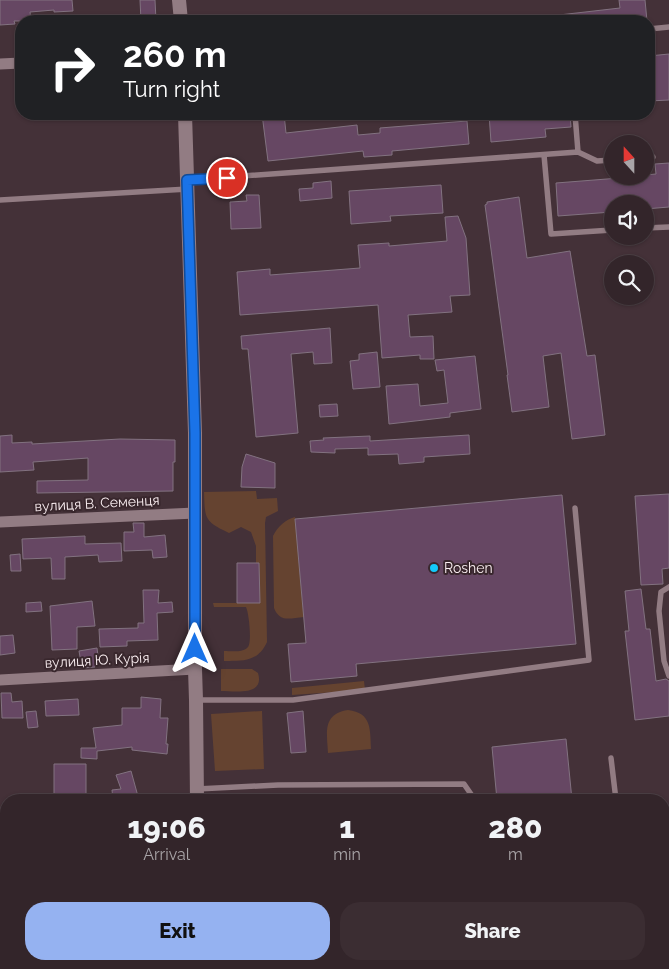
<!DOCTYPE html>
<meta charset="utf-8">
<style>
body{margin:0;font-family:Raleway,sans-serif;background:#3b2d32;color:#f1f3f6;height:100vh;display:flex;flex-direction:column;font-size:19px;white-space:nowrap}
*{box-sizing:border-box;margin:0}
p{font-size:16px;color:#a9a5a8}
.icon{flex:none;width:28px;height:28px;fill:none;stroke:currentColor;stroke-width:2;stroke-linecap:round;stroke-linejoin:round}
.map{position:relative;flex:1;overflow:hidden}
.details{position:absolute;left:0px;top:794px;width:670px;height:176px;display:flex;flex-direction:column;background:#33252a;border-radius:20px 20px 0 0;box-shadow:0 1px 4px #0004,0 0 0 1px #4e4247}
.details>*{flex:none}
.top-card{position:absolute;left:15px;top:15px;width:640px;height:105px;border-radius:20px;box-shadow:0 1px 4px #0004,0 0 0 1px #4e4247;background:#202124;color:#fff;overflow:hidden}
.needle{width:32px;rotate:339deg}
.fabs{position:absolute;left:604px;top:135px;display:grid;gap:10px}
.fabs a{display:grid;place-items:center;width:50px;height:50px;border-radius:50%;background:#33252a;box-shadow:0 1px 4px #0004,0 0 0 1px #4e4247;font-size:25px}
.pin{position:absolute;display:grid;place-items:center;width:42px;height:42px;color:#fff;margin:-21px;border:2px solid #fff;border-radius:50%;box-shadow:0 1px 5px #0007}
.me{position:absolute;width:55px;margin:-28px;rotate:0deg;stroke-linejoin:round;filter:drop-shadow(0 0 4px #0008)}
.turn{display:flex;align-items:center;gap:18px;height:105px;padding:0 25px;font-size:22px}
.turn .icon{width:65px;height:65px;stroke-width:2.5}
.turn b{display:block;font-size:35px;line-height:42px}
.eta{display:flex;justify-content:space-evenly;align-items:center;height:85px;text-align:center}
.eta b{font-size:30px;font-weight:800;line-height:35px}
.cta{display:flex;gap:10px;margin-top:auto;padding:10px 25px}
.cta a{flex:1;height:58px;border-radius:20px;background:#95b2f1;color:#111;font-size:20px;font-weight:800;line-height:58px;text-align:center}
.cta a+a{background:#3b2d32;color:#f1f3f6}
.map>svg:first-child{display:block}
.green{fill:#654330}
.building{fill:#664763;stroke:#827280}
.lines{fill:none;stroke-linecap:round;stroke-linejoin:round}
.service{stroke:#927c83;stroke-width:5.5}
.minor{stroke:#927c83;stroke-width:11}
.tertiary{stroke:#927c83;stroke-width:14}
.route-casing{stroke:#114b97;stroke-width:12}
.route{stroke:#1a73e8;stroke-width:9}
.poi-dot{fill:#13cafb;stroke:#39272d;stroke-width:2}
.labels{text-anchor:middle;stroke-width:4;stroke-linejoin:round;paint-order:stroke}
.street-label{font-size:14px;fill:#fbeff2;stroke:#39272d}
.poi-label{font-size:14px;fill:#fbeff2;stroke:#39272d;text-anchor:start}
</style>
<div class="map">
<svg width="669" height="969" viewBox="0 0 669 969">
<rect width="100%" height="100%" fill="#443138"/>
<path class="green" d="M 256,491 L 257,499 L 277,498 L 278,511 L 266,517 L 265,523 L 267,642 C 258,662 243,661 224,661 L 224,651 C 231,651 243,653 248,647 C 252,642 249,613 246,607 L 214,607 L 213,603 L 259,603 L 259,563 L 256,563 L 256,546 L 251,532 L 241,527 L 229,533 C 204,521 205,519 204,492 Z
M 295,517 L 304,617 C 290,618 280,623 274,608 L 273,536 C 278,526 285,520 295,517 Z
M 221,669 L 252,669 L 258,673 C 265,696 236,691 221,691 Z
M 364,681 L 365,690 L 292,695 L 292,688 Z
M 348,710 C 372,713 370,729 371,749 L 328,753 C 327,733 322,714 348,710 Z
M 262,711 L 264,769 L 215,771 L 211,714 Z"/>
<path class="building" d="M 0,0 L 72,0 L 73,11 L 54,12 L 54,10 L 30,12 L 31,21 L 14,21 L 15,24 L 0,25 Z
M 140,0 L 155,0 L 156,21 L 141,21 Z
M 619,0 L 645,0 L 647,21 L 559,21 L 559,15 L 620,8 Z
M 669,54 L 669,100 L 649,101 L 649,56 Z
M 262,114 L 284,114 L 286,133 L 357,125 L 358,135 L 380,133 L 380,128 L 467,121 L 469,144 L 392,151 L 392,155 L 364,157 L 363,151 L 268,161 Z
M 489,114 L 570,114 L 571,127 L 545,129 L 546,137 L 491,142 Z
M 669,163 L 669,207 L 645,209 L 645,204 L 612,204 L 612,212 L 558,216 L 556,183 L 645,176 L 645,175 L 656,174 L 655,164 Z
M 331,181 L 332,198 L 300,201 L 299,189 L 313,188 L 313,183 Z
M 441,185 L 443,213 L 390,216 L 391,221 L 351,224 L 349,191 Z
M 246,195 L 259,195 L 261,228 L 231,229 L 230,202 L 247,201 Z
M 519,197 L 527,258 L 570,251 L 587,356 L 595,355 L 605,435 L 572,439 L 561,353 L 543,356 L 549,407 L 512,412 L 507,375 L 508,375 L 485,205 L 487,204 L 487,202 Z
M 458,216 L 466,238 L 470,295 L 450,296 L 452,312 L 408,315 L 410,337 L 433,336 L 434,359 L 420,359 L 420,355 L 382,358 L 378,305 L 240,315 L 237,272 L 270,269 L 270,275 L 360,268 L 358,245 L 389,243 L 389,246 L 447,241 L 445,217 Z
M 330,328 L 332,363 L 314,364 L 313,352 L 291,354 L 298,433 L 256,437 L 248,349 L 242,349 L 241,336 Z
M 377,352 L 380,387 L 353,389 L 350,361 L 359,360 L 359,354 Z
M 475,356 L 481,409 L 450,413 L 450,417 L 389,424 L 386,386 L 418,384 L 420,406 L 448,403 L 444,370 L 437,371 L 435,360 Z
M 337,404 L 338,416 L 320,417 L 319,405 Z
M 12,435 L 12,443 L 32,442 L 32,444 L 120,439 L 175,440 L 175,462 L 173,462 L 173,491 L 37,493 L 37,481 L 88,480 L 88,458 L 33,462 L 34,470 L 0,472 L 0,436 Z
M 469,435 L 470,454 L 424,457 L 424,462 L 399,464 L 398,454 L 368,455 L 368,448 L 335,449 L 335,453 L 311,452 L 310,441 L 324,440 L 323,438 L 370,436 L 370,441 Z
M 246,454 L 275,463 L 275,488 L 241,487 L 242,467 Z
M 669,494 L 669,568 L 662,569 L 663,584 L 641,585 L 635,496 Z
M 562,495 L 576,644 L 356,664 L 357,676 L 291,682 L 288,644 L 306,643 L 295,519 Z
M 133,523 L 144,523 L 144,537 L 165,535 L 167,557 L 153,558 L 152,550 L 124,551 L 124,532 L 134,532 Z
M 85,536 L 85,544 L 121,543 L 122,561 L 99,562 L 98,555 L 65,557 L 65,579 L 52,579 L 51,558 L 23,559 L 22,539 Z
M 20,554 L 21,571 L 11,571 L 10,555 Z
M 237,563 L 259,563 L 260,603 L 237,603 Z
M 641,589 L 646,629 L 650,629 L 656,681 L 666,679 L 669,681 L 669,716 L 635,720 L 625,631 L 629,631 L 625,591 Z
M 143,590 L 159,590 L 158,603 L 172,602 L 173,612 L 157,613 L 158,640 L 127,641 L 127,646 L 100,647 L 99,629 L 138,628 L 138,623 L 144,623 Z
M 92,601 L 95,626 L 77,627 L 77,649 L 52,650 L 50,606 Z
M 41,602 L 42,611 L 26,612 L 26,603 Z
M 13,635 L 15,653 L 0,655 L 0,636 Z
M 97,648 L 99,664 L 95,665 L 95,667 L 82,668 L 79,651 Z
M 1,693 L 11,693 L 12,702 L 22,701 L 23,718 L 2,718 Z
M 141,697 L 161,699 L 160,718 L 168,718 L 166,744 L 168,744 L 167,754 L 132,750 L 132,747 L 97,751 L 97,759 L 81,758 L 81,748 L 96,748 L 93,728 L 122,725 L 122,708 L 141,708 Z
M 78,699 L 79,715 L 46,716 L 45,701 Z
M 36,711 L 38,727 L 28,728 L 26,712 Z
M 303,711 L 306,752 L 291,753 L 287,713 Z
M 566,739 L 572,800 L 497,800 L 492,747 Z
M 54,764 L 86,764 L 86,799 L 83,799 L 83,800 L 54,800 Z
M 131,771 L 139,800 L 113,800 L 112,790 L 121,789 L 116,775 Z"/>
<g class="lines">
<path class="service" d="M 649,29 L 669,27
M 575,114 L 578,152
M 544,155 L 551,234 L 612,230
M 645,158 L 653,157
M 187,180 L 578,152 L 597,161 L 612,160
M 0,200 L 188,189
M 645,228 L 669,227
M 669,587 L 661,592 L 659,611 L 664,661 L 669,676
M 196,700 L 293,700 L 589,660 L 575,508
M 611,758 L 616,800
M 197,789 L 278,785 L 464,784 L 475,800
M 250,964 L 250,969
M 459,964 L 470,968 L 470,969
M 635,964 L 635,969
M 622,969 L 624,964"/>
<path class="minor" d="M 0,64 L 21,63
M 0,522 L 195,513
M 0,680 L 195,669
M 0,854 L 6,854"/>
<path class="tertiary" d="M 179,0 L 181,21
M 185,114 L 195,433 L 195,669 L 196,700 L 197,800
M 210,964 L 211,969"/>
</g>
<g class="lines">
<defs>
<path id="route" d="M 195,649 L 195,433 L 187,180 L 227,178"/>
</defs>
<use href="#route" class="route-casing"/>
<use href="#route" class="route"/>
</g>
<circle class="poi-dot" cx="434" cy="568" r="5"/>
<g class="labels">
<g class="street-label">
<text transform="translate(97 503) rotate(-3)" y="5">вулиця В. Семенця</text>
<text transform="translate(97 660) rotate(-3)" y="5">вулиця Ю. Курія</text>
</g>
<g class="poi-label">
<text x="444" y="573">Roshen</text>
</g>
</g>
</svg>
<div class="fabs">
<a><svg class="needle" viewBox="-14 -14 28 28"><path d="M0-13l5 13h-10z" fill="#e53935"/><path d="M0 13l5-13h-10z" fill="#a9a5a8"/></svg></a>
<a><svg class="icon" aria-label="sound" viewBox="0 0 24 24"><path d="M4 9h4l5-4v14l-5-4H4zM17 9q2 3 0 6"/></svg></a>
<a><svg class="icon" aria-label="search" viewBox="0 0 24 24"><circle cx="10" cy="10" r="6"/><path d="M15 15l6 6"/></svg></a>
</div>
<div class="pin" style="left:227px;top:178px;background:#d93025"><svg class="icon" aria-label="arrive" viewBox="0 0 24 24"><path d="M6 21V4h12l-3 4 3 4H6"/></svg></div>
<svg class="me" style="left:195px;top:649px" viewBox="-20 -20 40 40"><path d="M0-17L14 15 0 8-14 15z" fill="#1a73e8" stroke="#fff" stroke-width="4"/></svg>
<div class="top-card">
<div class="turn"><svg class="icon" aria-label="right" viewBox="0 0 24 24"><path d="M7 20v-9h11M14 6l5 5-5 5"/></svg><div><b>260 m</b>Turn right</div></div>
</div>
<section class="details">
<div class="eta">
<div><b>19:06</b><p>Arrival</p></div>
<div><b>1</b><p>min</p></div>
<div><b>280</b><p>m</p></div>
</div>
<div class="cta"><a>Exit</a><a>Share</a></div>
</section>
</div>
